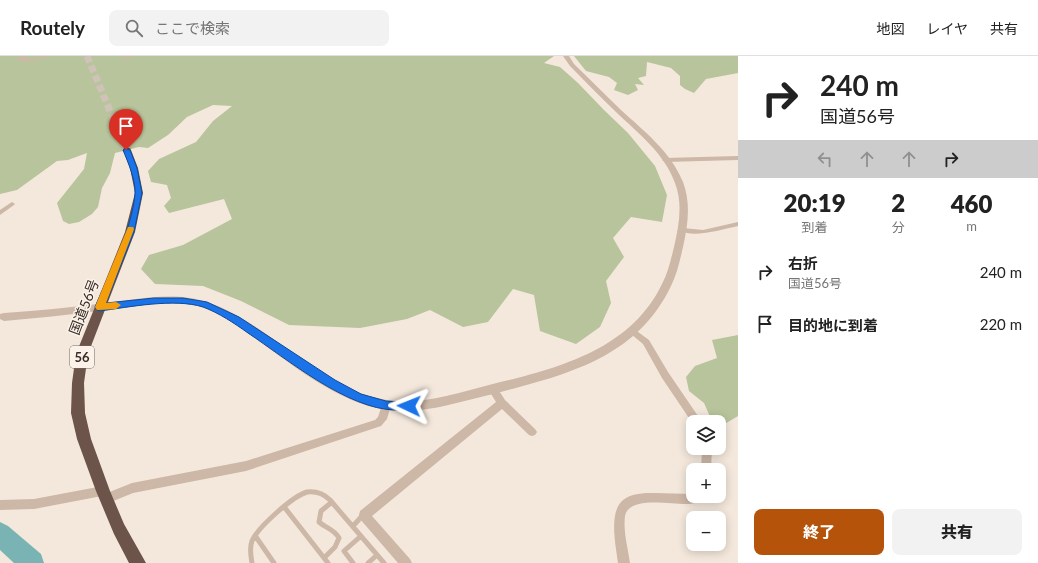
<!DOCTYPE html>
<html lang="ja">
<meta charset="utf-8">
<style>
body{margin:0;font-family:Lato,"Noto Sans JP",sans-serif;background:#f2f2f2;color:#222;height:100vh;display:flex;flex-direction:column;font-size:15px;white-space:nowrap}
*{box-sizing:border-box;margin:0}
p{font-size:13px;color:#767676}
.icon{flex:none;width:22px;height:22px;fill:none;stroke:currentColor;stroke-width:2;stroke-linecap:round;stroke-linejoin:round}
.map{position:relative;flex:1;overflow:hidden}
.side{display:flex;flex-direction:column;background:#fff;width:300px}
.side>*{flex:none}
.hud{background:#fff;color:#222;overflow:hidden}
.fabs{position:absolute;left:686px;top:359px;display:grid;gap:8px}
.fabs a{display:grid;place-items:center;width:40px;height:40px;border-radius:8px;background:#fff;box-shadow:0 2px 10px #0003;font-size:20px}
.pin{position:absolute;display:grid;place-items:center;width:34px;height:34px;color:#fff;margin:-41px -17px;border-radius:50% 50% 50% 0;rotate:-45deg;box-shadow:0 0 4px #0007}
.pin .icon{rotate:45deg}
.me{position:absolute;width:44px;margin:-22px;rotate:272deg;stroke-linejoin:round;filter:drop-shadow(0 0 3px #0008)}
.turn{display:flex;align-items:center;gap:14px;height:84px;padding:0 16px;font-size:18px}
.turn .icon{width:52px;height:52px;stroke-width:2.5}
.turn b{display:block;font-size:28px;line-height:34px}
.lanes{display:flex;align-items:center;height:38px;padding:0 16px;background:#0003;justify-content:center;gap:20px;direction:ltr}
.lanes .off{opacity:.35}
.eta{display:flex;justify-content:space-evenly;align-items:center;height:68px;text-align:center}
.eta b{font-size:24px;font-weight:800;line-height:28px}
.cta{display:flex;gap:8px;margin-top:auto;padding:8px 16px}
.cta a{flex:1;height:46px;border-radius:8px;background:#b45309;color:#fff;font-size:16px;font-weight:800;line-height:46px;text-align:center}
.cta a+a{background:#f2f2f2;color:#222}
ul{padding:0;list-style:none}
li{display:flex;align-items:center;gap:12px;height:52px;padding:0 16px}
li div{flex:1}
li b{display:block;font-size:15px}
li em{font-style:normal}
header{display:flex;align-items:center;gap:24px;box-sizing:border-box;height:56px;padding:0 20px;background:#fff;border-bottom:1px solid #e0e0e0}
header strong{font-size:19px}
nav{display:flex;gap:22px;margin-inline-start:auto;font-size:14px}
.search{width:280px;height:36px;background:#f2f2f2;display:flex;align-items:center;gap:10px;box-sizing:border-box;padding:0 14px;border-radius:8px;color:#767676;font-size:15px}
main{display:flex;flex:1;min-height:0}
.map>svg:first-child{display:block}
.green{fill:#b8c49b}
.lines{fill:none;stroke-linecap:round;stroke-linejoin:round}
.river{fill:#79b3b3;fill-rule:evenodd}
.trunk-tunnel-far1{stroke:#cfc3b8;stroke-width:7;stroke-dasharray:7 3.5;stroke-linecap:butt}
.trunk-tunnel{stroke:#cfc3b8;stroke-width:8;stroke-dasharray:8 4.5;stroke-linecap:butt}
.service{stroke:#cdb7a7;stroke-width:5}
.minor{fill:#cdb7a7;fill-rule:evenodd}
.tertiary{fill:#cdb7a7;fill-rule:evenodd}
.trunk{fill:#6c544b;fill-rule:evenodd}
.route{fill:#1a73e8;stroke:#114b97}
.slow{fill:#f59e0b}
.labels{text-anchor:middle;stroke-width:3;stroke-linejoin:round;paint-order:stroke}
.shield{fill:#fbf2e9;stroke:#736862;stroke-width:1}
.shield-label{font-size:13px;font-weight:bold;fill:#392d28}
.street-label{font-size:14px;fill:#392d28;stroke:#fbf2e9}
</style>
<header>
<strong>Routely</strong>
<div class="search"><svg class="icon" aria-label="search" viewBox="0 0 24 24"><circle cx="10" cy="10" r="6"/><path d="M15 15l6 6"/></svg>ここで検索</div>
<nav><a>地図</a><a>レイヤ</a><a>共有</a></nav>
</header>
<main>
<div class="map">
<svg width="738" height="507" viewBox="0 0 738 507">
<rect width="100%" height="100%" fill="#f4e8dc"/>
<path class="green" d="M 0,0 L 554,0 L 544,7 L 560,11 L 578,27 L 604,54 L 628,77 L 655,110 L 667,139 L 662,166 L 631,161 L 613,182 L 624,201 L 606,225 L 611,247 L 600,271 L 576,288 L 540,275 L 534,239 L 513,233 L 488,266 L 463,271 L 430,254 L 407,263 L 360,272 L 289,269 L 241,245 L 203,230 L 155,228 L 141,213 L 149,199 L 183,189 L 232,163 L 224,143 L 169,157 L 164,150 L 171,142 L 167,129 L 151,126 L 148,115 L 159,103 L 196,86 L 213,65 L 232,50 L 213,49 L 187,61 L 168,79 L 148,92 L 139,91 L 115,97 L 110,117 L 102,132 L 98,151 L 92,158 L 79,166 L 69,168 L 63,165 L 57,147 L 84,113 L 87,97 L 68,104 L 57,105 L 17,134 L 0,138 Z
M 574,0 L 738,0 L 738,17 L 706,23 L 694,37 L 685,33 L 680,29 L 680,20 L 671,12 L 647,6 L 646,20 L 638,22 L 644,29 L 635,28 L 638,34 L 628,39 L 614,34 L 617,27 L 609,21 L 586,15 Z
M 738,279 L 738,360 L 723,369 L 719,366 L 712,365 L 704,347 L 689,335 L 686,321 L 695,310 L 717,302 L 712,284 Z"/>
<g class="lines">
<path class="river" d="M 0,466 L 8,470 L 41,498 L 44,507 L 14,507 L 0,494 Z"/>
<path class="trunk-tunnel-far1" d="M 87,0 L 123,86"/>
<path class="trunk-tunnel" d="M 123,85 L 127,94"/>
<path class="service" d="M 285,452 L 328,507
M 353,470 L 363,459
M 256,481 L 274,507
M 324,502 L 335,491 L 339,482 C 334,473 327,473 319,466 L 321,455 L 332,446
M 252,507 C 251,500 249,492 252,485 C 258,471 293,440 307,436 C 316,435 324,438 330,444 L 384,507
M 353,507 L 344,495 L 361,480
M 368,507 L 377,499"/>
<path class="minor" d="M 23,0 L 29,0 L 23,3 C 34,4 44,0 54,0 L 29,6 L 15,4 Z
M 128,0 L 134,0 L 123,4 L 121,3 Z
M 738,100 L 738,104 L 665,106 L 662,104 L 665,102 Z
M 12,146 L 15,148 L 14,149 L 0,159 L 0,154 Z
M 738,166 L 738,170 C 724,173 691,183 680,174 L 683,172 L 703,174 Z
M 634,273 L 649,284 L 668,316 L 702,366 L 693,366 L 693,368 L 662,322 L 643,288 L 631,278 L 630,276 L 631,274 Z
M 493,329 L 496,330 L 505,344 L 535,373 L 537,376 L 535,379 L 532,380 L 529,379 L 502,353 L 372,460 L 410,503 L 412,507 L 398,507 L 360,463 L 359,459 L 360,455 L 496,346 L 488,333 L 490,330 Z
M 386,345 L 389,346 L 391,349 L 387,363 L 381,370 L 246,415 L 133,437 L 106,448 L 102,447 L 101,443 L 102,440 L 34,453 L 0,454 L 0,444 L 34,443 L 103,430 L 107,431 L 108,435 L 107,437 L 132,427 L 246,405 L 375,364 L 378,361 L 383,346 Z
M 702,392 L 712,392 L 711,414 L 701,414 Z
M 654,437 L 693,438 L 693,440 L 704,440 L 703,444 C 698,446 693,448 688,448 C 673,449 629,439 625,460 C 623,475 628,492 630,507 L 618,507 C 616,490 607,452 626,442 C 635,437 645,437 654,437 Z"/>
<path class="tertiary" d="M 563,0 L 569,0 L 574,8 C 590,23 605,39 621,54 C 644,75 671,96 683,126 C 691,147 688,169 683,191 C 680,204 677,218 671,230 C 636,303 565,319 493,338 C 462,345 431,356 399,355 C 344,353 295,310 252,280 C 238,270 222,258 205,252 C 171,240 133,251 99,255 C 68,259 36,262 4,265 L 0,263 L 0,258 L 4,257 C 35,255 66,252 98,248 C 135,244 174,234 210,247 C 275,270 325,341 397,345 C 428,347 459,337 489,329 C 555,313 630,295 662,228 C 668,217 671,203 674,191 C 679,169 683,148 675,127 C 665,98 638,77 616,56 C 600,41 585,25 570,10 Z"/>
<path class="trunk" d="M 124,92 L 130,92 L 131,94 L 138,112 L 143,137 L 135,176 L 88,298 L 84,327 L 85,357 L 91,383 L 110,435 L 124,468 L 146,507 L 129,507 L 114,478 L 96,435 L 77,383 L 71,357 L 72,327 L 76,298 L 125,176 L 135,137 L 130,112 L 123,94 Z"/>
</g>
<path class="route" d="M 126,92 L 130,94 L 137,112 L 142,137 L 134,176 L 106,247 L 154,242 L 183,242 L 207,246 L 239,261 L 335,324 L 361,338 L 386,345 L 413,347 L 414,350 L 413,353 C 407,355 401,354 395,354 C 347,353 287,303 248,277 C 234,267 219,257 203,251 C 175,242 129,251 100,255 L 97,254 L 95,251 C 109,218 132,173 135,138 C 136,125 128,106 123,94 Z"/>
<path class="slow" d="M 128,171 L 133,171 L 134,173 L 106,247 L 116,246 L 121,249 L 116,253 L 97,254 L 95,251 Z"/>
<g class="labels">
<rect class="shield" x="70" y="290" width="24" height="22" rx="3"/>
<g class="shield-label">
<text x="82" y="306">56</text>
</g>
<g class="street-label">
<text transform="translate(84 251) rotate(-69)" y="5">国道56号</text>
</g>
</g>
</svg>
<div class="fabs">
<a><svg class="icon" aria-label="layers" viewBox="0 0 24 24"><path d="M12 4l9 5-9 5-9-5zM3 14l9 5 9-5"/></svg></a>
<a>+</a>
<a>−</a>
</div>
<div class="pin" style="left:126px;top:94px;background:#d93025"><svg class="icon" aria-label="arrive" viewBox="0 0 24 24"><path d="M6 21V4h12l-3 4 3 4H6"/></svg></div>
<svg class="me" style="left:409px;top:350px" viewBox="-20 -20 40 40"><path d="M0-17L14 15 0 8-14 15z" fill="#1a73e8" stroke="#fff" stroke-width="4"/></svg>
</div>
<section class="side">
<div class="hud">
<div class="turn"><svg class="icon" aria-label="right" viewBox="0 0 24 24"><path d="M7 20v-9h11M14 6l5 5-5 5"/></svg><div><b>240 m</b>国道56号</div></div>
<div class="lanes"><svg class="icon off" aria-label="left" viewBox="0 0 24 24"><path d="M17 20v-9H6M10 6l-5 5 5 5"/></svg><svg class="icon off" aria-label="ahead" viewBox="0 0 24 24"><path d="M12 20V5M6 11l6-6 6 6"/></svg><svg class="icon off" aria-label="ahead" viewBox="0 0 24 24"><path d="M12 20V5M6 11l6-6 6 6"/></svg><svg class="icon" aria-label="right" viewBox="0 0 24 24"><path d="M7 20v-9h11M14 6l5 5-5 5"/></svg></div>
</div>
<div class="eta">
<div><b>20:19</b><p>到着</p></div>
<div><b>2</b><p>分</p></div>
<div><b>460</b><p>m</p></div>
</div>
<ul>
<li><svg class="icon" aria-label="right" viewBox="0 0 24 24"><path d="M7 20v-9h11M14 6l5 5-5 5"/></svg><div><b>右折</b><p>国道56号</p></div><em>240 m</em></li>
<li><svg class="icon" aria-label="arrive" viewBox="0 0 24 24"><path d="M6 21V4h12l-3 4 3 4H6"/></svg><div><b>目的地に到着</b></div><em>220 m</em></li>
</ul>
<div class="cta"><a>終了</a><a>共有</a></div>
</section>
</main>
